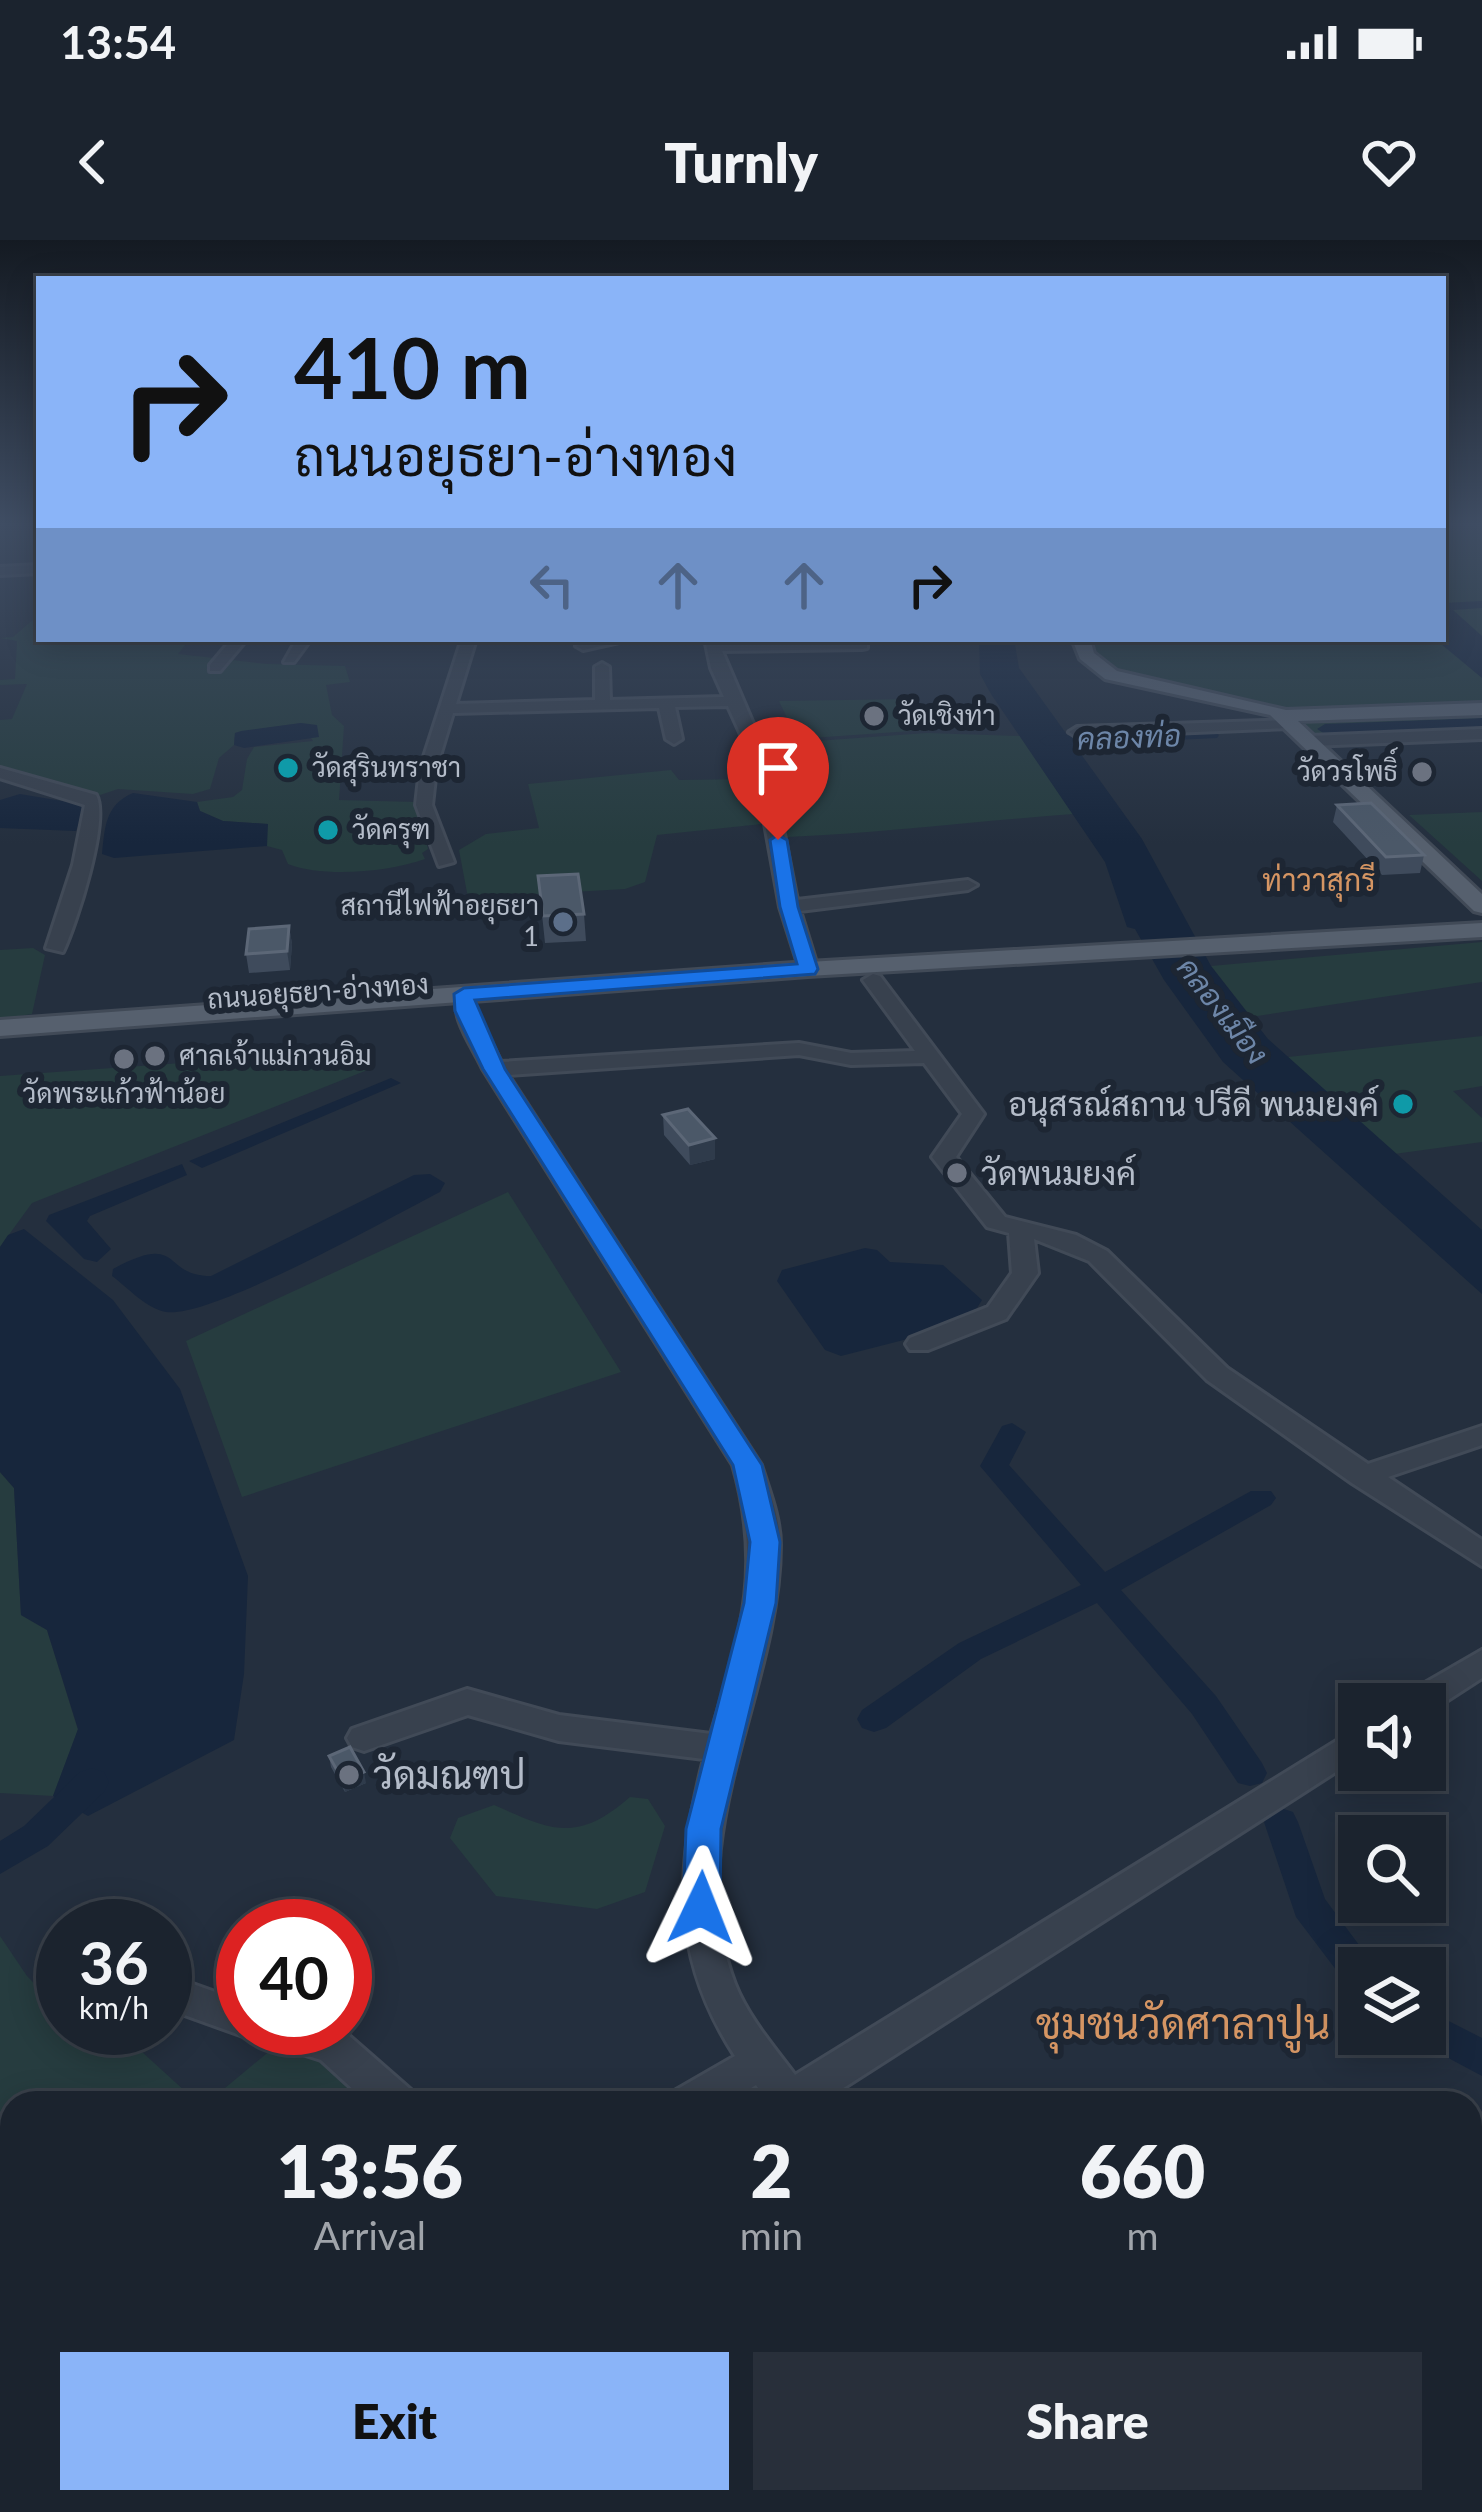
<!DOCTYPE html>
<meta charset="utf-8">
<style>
body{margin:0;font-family:Lato,Sarabun,sans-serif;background:#282f3a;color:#f1f3f6;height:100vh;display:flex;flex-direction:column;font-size:45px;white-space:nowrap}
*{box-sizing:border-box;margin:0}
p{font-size:39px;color:#a0a4aa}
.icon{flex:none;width:66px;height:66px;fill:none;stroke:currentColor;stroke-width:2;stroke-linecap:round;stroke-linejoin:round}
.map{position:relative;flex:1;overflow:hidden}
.sheet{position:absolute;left:0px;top:1851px;width:1482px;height:423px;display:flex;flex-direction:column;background:#1b232e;border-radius:36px 36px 0 0;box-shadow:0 6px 30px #0003,0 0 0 3px #39404a}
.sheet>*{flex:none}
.top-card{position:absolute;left:36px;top:36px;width:1410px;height:366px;border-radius:0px;box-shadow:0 6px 30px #0003,0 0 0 3px #39404a;background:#8ab4f8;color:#111;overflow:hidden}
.tools{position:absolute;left:1338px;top:1443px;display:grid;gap:24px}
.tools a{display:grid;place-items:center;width:108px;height:108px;border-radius:0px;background:#1b232e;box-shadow:0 6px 30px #0003,0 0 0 3px #39404a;font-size:60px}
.speed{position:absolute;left:36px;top:1659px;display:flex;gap:24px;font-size:60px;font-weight:700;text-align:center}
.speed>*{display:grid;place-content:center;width:156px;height:156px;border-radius:50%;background:#1b232e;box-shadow:0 6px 30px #0003,0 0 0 3px #39404a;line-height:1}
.speed small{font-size:30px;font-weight:400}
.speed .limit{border:18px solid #d22;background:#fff;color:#111}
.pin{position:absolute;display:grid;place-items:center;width:102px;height:102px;color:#fff;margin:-123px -51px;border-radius:50% 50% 50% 0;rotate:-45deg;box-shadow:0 0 12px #0007}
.pin .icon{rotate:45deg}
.me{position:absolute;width:132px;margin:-66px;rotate:2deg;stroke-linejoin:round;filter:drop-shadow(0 0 9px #0008)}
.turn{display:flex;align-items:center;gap:42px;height:252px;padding:0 60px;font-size:54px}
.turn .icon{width:156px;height:156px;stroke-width:2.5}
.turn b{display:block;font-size:84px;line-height:102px}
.lanes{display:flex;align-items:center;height:114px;padding:0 60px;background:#0003;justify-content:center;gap:60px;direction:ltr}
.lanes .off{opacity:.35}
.eta{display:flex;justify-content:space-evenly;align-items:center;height:204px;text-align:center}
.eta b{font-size:72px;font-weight:800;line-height:84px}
.action{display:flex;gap:24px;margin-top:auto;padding:24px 60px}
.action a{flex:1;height:138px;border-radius:0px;background:#8ab4f8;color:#111;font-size:48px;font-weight:800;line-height:138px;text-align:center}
.action a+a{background:#282f3a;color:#f1f3f6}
.status{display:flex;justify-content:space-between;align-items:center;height:84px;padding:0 60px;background:#1b232e;direction:ltr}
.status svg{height:33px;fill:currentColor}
header{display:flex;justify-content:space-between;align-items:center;height:156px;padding:0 60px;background:#1b232e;font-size:54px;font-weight:800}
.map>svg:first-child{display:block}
.green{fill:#263c3f}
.water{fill:#17263c}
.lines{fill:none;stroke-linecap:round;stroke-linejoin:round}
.canal{fill:#17263c;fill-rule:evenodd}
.minor-casing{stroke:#414a57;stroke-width:6}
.major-casing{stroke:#414a57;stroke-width:6}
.minor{fill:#38414e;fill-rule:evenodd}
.major{fill:#56606e;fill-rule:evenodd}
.wall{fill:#3f4b5c}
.shaded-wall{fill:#2f3b4b}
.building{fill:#4b5868;stroke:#5c6777;stroke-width:3}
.route{fill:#1a73e8;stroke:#114b97;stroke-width:3}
.worship-dot{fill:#6b7280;stroke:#1d2633;stroke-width:4.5}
.culture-dot{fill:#0f9aa8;stroke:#1d2633;stroke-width:4.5}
.service-dot{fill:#5c6f8a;stroke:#1d2633;stroke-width:4.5}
.labels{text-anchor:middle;stroke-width:12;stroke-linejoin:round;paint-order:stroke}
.far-poi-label{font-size:27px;fill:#b4bcc9;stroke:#1d2633;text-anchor:start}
.far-street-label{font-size:27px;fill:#b4bcc9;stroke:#1d2633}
.far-water-label{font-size:30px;font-style:italic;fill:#6d86a8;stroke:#1d2633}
.far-neighbourhood-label{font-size:30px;fill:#d59563;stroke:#1d2633}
.poi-label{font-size:33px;fill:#b4bcc9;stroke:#1d2633;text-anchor:end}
.near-poi-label{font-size:39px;fill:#b4bcc9;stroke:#1d2633;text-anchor:start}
.near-neighbourhood-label{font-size:42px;fill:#d59563;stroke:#1d2633}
</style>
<div class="status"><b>13:54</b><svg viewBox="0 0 49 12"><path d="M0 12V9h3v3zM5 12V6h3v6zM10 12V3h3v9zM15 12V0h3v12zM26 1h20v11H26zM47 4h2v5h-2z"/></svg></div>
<header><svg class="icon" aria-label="back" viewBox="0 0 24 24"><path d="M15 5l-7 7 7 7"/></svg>Turnly<svg class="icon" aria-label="heart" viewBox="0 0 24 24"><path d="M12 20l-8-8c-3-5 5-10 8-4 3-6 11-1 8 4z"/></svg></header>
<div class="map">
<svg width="1482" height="2272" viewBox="0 0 1482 2272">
<rect width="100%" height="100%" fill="#242f3e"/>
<path class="green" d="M 1443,286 L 1482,286 L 1482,491 L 1318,498 C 1307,489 1295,475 1281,469 C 1230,443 1109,461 1087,399 L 1443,399 Z
M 33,374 L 39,374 L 39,399 L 190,399 L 178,414 L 268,424 L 345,426 L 350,442 L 326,445 L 332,475 L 344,486 L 339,560 L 416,562 L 428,609 L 422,613 L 425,619 C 389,632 324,638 288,624 L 282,610 L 267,606 L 267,584 L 223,581 L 200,571 L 197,562 L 233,557 L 242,550 L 247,519 L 254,507 L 313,501 L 301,483 L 235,493 L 234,505 L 219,518 L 210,549 L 193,554 L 118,549 L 97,556 L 0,528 L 0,480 L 12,479 L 27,444 L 0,445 L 0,440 L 15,439 L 17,401 L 0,398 L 13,397 L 35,378 Z
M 909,459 L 925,490 L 797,499 L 779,461 Z
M 927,493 L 1020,496 L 1073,574 C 977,581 883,593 787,597 L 768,514 L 819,508 L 816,501 Z
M 671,530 L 679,540 L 755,539 L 762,584 L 657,595 L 645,642 L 625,649 L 468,658 L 459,610 L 486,594 L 539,588 L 528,544 Z
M 1482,572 L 1482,641 L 1409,575 Z
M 1482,702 L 1482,742 L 1251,777 L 1211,726 Z
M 33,708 L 45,715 L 32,774 L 0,779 L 0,710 Z
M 1482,796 L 1482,846 L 1453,851 L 1482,878 L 1482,902 L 1394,914 L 1288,817 Z
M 350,811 L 370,829 L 32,963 L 0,1007 L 0,836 Z
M 508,952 L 621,1132 L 242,1257 L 186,1101 Z
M 0,1232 L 14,1248 L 21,1375 L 47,1390 L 78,1490 L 53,1556 L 0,1553 Z
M 630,1557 L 648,1559 L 665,1586 L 645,1652 L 597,1669 L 496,1656 L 450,1598 L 458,1578 L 494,1565 C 553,1591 577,1603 630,1557 Z
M 0,1696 L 27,1736 L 63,1773 L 63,1788 L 78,1788 L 102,1812 L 141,1811 L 198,1863 L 12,1863 L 12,2099 L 0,2109 Z
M 272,1809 L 317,1815 L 374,1863 L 207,1863 Z
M 578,2262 L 1020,2262 L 1035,2272 L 571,2272 Z"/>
<path class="water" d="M 1482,361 L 1482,368 L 1453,370 L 1482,396 L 1482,438 L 1435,399 L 1443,399 L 1443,363 Z
M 979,399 L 1014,399 L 1019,428 L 1142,599 L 1211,726 L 1268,799 L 1482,990 L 1482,1054 L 1223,822 L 1164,740 L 1135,689 L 1127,687 L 1105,622 L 991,454 L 980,434 Z
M 301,483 L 317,485 L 319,497 L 244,508 L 234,505 L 235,493 L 241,491 Z
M 133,553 L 197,562 L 200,571 L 223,581 L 268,584 L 267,606 L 114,618 L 102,614 C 105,587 105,565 133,553 Z
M 20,554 L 80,564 L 84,571 L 76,591 L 0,588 L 0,560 Z
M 391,838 L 401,843 L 202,928 L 189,921 Z
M 182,924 L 187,935 L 90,976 L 87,981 L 111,1009 L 97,1022 L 84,1019 L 46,981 L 49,975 Z
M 430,934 L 445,943 L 440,952 C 391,977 211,1079 166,1072 C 147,1069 128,1048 112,1036 L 113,1029 C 183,991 161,1036 211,1036 L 414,935 Z
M 24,989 L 113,1060 L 180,1149 L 248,1336 L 244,1434 L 234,1500 L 88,1576 L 53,1556 L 78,1489 L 47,1390 L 21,1375 L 14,1248 L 0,1232 L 0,1007 L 8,995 Z
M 865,1008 L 877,1010 L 890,1022 L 943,1025 L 982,1060 L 972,1076 L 935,1092 L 841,1116 L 825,1110 L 777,1041 L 782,1030 Z"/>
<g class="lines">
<path class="canal" d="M 1482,478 L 1482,488 L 1325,494 L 1317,489 L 1325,484 Z
M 1211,490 L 1219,495 L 1217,498 L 1047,506 L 1039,501 L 1047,496 Z
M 1012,1183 L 1026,1192 L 1009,1225 L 1105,1332 L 1251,1251 L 1271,1251 L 1276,1258 L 1271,1265 L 1121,1350 L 1216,1456 L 1262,1523 L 1267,1533 L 1262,1543 L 1250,1546 L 1238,1543 L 1192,1474 L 1097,1363 L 981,1419 L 886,1488 L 874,1492 L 862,1488 L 857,1479 L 862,1470 L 959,1403 L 1081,1345 L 980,1226 L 1002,1186 Z
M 92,1528 L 104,1532 L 109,1542 L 104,1552 L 48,1606 L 0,1634 L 0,1601 L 24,1586 L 80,1532 Z
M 1281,1568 L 1293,1572 L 1298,1582 L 1325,1659 L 1376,1728 L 1359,1728 L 1359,1747 L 1346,1743 L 1296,1677 L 1264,1582 L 1269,1572 Z
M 1425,1769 L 1482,1798 L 1482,1836 L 1411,1798 L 1409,1794 L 1425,1794 Z"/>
<defs>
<path id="minor" d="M 39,325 L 39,333 L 0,335 L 0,327 Z
M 232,399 L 247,399 L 220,431 L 210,431 L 210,425 Z
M 297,399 L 311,399 L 294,422 L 284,422 Z
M 462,399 L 476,399 L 456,464 L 595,460 L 595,427 L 602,423 L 609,427 L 610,460 L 724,457 L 711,428 L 705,399 L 719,399 L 720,403 L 867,402 L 867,408 L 862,409 L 722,411 L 770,523 L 797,660 L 968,640 L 977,645 L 968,650 L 800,671 L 818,729 L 808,735 L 801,733 L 780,667 L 754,523 L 728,466 L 675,467 L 682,499 L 674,504 L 666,499 L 659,468 L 453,473 L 436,529 L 432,565 L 454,622 L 439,626 L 416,565 L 420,529 Z
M 600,399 L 633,399 L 583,410 L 576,406 Z
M 1295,480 L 1295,486 L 1290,488 L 1077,497 L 1069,492 L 1077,487 Z
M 1482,489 L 1482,499 L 1310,506 L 1302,501 L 1310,496 Z
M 0,528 L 96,555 C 110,580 76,685 63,712 L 46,708 L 73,625 L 85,565 L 0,538 Z
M 873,734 L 880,736 L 984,874 L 956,917 L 1005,977 L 1076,995 L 1107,1011 L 1227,1128 L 1368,1224 L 1482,1186 L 1482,1205 L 1388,1237 L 1482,1300 L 1482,1326 L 1352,1243 L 1207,1140 L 1089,1021 L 1034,999 L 1038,1033 L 1006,1079 L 928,1110 L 910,1110 L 906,1104 L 910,1098 L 988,1067 L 1012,1033 L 1009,993 L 987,987 L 932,917 L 962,874 L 924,823 L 851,825 L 799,815 L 508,835 L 761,1225 C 769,1251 780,1277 780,1305 C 780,1452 678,1597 735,1744 C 748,1777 774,1807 795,1835 L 1359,1487 L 1359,1517 L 820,1863 L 769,1863 L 756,1845 L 726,1863 L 670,1863 L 676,1850 L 735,1816 C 670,1716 676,1630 704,1519 L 559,1501 L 468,1475 L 364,1511 L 352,1507 L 347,1498 L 352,1489 L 467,1449 L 559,1475 L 711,1494 C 741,1393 763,1329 733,1225 L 483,829 C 472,805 450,777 457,751 L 471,751 L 475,771 L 501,822 L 799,803 L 851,813 L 915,811 L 863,740 Z
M 1482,1410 L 1482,1438 L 1428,1473 L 1425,1464 L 1400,1464 L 1404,1455 Z
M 165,1734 L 243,1762 L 243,1788 L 332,1788 L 347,1794 L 411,1850 L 417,1863 L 368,1863 L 321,1820 L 259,1800 L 255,1792 L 243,1796 L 165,1768 Z
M 1210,2262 L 1271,2262 L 1276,2272 L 1214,2272 Z"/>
<path id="major" d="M 1072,399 L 1090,399 L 1094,413 L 1117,431 L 1286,470 L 1482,463 L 1482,475 L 1298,481 L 1482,654 L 1482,673 L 1474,671 L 1270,475 L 1105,439 L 1080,419 Z
M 1482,683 L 1482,697 L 808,736 L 0,796 L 0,780 L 808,722 Z"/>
</defs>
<use href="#minor" class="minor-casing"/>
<use href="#major" class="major-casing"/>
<use href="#minor" class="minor"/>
<use href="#major" class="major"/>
</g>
<path class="wall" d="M 1337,565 L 1424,615 L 1420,633 L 1382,635 L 1333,582 Z
M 538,636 L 584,674 L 586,701 L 545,703 Z
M 289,686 L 292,704 L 290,730 L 249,733 L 246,714 Z
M 663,875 L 715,898 L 715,919 L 690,925 L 664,895 Z
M 329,1516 L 366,1543 L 345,1552 L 331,1527 Z"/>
<path class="shaded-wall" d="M 289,686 L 292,704 L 290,730 L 287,711 Z
M 715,898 L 715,919 L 690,925 L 689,905 Z
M 364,1532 L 366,1543 L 345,1552 L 343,1541 Z"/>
<path class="building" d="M 1371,563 L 1424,615 L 1386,617 L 1337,565 Z
M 578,634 L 584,674 L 543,676 L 538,636 Z
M 289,686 L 287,711 L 246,714 L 249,689 Z
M 688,869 L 715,898 L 689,905 L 663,875 Z
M 350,1507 L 364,1532 L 343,1541 L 329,1516 Z"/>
<linearGradient id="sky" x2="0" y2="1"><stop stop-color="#141a22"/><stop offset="0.47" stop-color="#3f4d63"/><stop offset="1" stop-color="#3f4d63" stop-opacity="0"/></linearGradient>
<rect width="1482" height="604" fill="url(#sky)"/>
<path class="route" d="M 778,595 L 787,600 L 798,667 L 818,729 L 815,734 L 475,760 L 505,829 L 762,1225 L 780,1302 L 776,1363 L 721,1589 L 720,1668 L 714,1679 L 701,1684 L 688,1679 L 683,1668 L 686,1589 L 744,1363 L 750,1302 L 733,1225 L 483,829 L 455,771 L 454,754 L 464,748 L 797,724 L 780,667 L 770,600 Z"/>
<g class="worship-dot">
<circle cx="874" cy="476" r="12"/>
<circle cx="1422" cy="532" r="12"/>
<circle cx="155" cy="816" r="12"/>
<circle cx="124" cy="819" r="12"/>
<circle cx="957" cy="933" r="12"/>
<circle cx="349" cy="1535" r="12"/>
</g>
<g class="culture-dot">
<circle cx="288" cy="528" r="12"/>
<circle cx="328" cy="590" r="12"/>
<circle cx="1403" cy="864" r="12"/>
</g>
<circle class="service-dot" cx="563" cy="682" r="12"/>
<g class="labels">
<g class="far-poi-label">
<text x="898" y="485">วัดเชิงท่า</text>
<text x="312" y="537">วัดสุรินทราชา</text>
<text x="1398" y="541" text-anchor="end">วัดวรโพธิ์</text>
<text x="352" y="599">วัดครุฑ</text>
<text x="539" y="675" text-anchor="end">สถานีไฟฟ้าอยุธยา<tspan x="539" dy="31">1</tspan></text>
<text x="179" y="825">ศาลเจ้าแม่กวนอิม</text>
<text x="124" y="863" text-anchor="middle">วัดพระแก้วฟ้าน้อย</text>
</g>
<g class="far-street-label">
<text transform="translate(318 752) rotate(-4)" y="9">ถนนอยุธยา-อ่างทอง</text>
</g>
<g class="far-water-label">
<text transform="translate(1129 498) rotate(-2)" y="10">คลองท่อ</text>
<text transform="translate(1222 771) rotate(52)" y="10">คลองเมือง</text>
</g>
<g class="far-neighbourhood-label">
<text x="1319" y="651">ท่าวาสุกรี</text>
</g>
<g class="poi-label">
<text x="1379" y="876">อนุสรณ์สถาน ปรีดี พนมยงค์</text>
<text x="981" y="945" text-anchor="start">วัดพนมยงค์</text>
</g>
<g class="near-poi-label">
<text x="373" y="1549">วัดมณฑป</text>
</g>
<g class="near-neighbourhood-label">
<text x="1183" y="1799">ชุมชนวัดศาลาปูน</text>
</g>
</g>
</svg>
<div class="tools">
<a><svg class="icon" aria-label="sound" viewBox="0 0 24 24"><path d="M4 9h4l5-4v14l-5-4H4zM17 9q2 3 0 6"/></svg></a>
<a><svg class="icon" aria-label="search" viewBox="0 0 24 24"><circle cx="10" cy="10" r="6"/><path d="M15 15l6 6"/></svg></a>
<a><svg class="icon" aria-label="layers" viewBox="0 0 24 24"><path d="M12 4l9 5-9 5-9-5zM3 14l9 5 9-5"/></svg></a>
</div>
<div class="speed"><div>36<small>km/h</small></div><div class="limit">40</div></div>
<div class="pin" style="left:778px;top:600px;background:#d93025"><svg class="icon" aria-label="arrive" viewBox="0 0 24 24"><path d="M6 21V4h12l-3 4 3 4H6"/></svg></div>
<svg class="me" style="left:701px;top:1668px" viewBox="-20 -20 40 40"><path d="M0-17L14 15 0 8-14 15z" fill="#1a73e8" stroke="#fff" stroke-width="4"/></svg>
<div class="top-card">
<div class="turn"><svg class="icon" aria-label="right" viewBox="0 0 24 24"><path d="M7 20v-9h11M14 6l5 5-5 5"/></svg><div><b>410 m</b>ถนนอยุธยา-อ่างทอง</div></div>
<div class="lanes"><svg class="icon off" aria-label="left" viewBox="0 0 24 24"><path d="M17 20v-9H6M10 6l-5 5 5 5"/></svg><svg class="icon off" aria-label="ahead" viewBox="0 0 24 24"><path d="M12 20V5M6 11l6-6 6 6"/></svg><svg class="icon off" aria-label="ahead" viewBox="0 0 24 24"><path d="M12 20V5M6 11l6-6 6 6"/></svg><svg class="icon" aria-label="right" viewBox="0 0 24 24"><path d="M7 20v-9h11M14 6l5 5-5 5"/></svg></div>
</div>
<section class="sheet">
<div class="eta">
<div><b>13:56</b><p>Arrival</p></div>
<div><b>2</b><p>min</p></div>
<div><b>660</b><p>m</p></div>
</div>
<div class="action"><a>Exit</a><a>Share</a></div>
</section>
</div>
